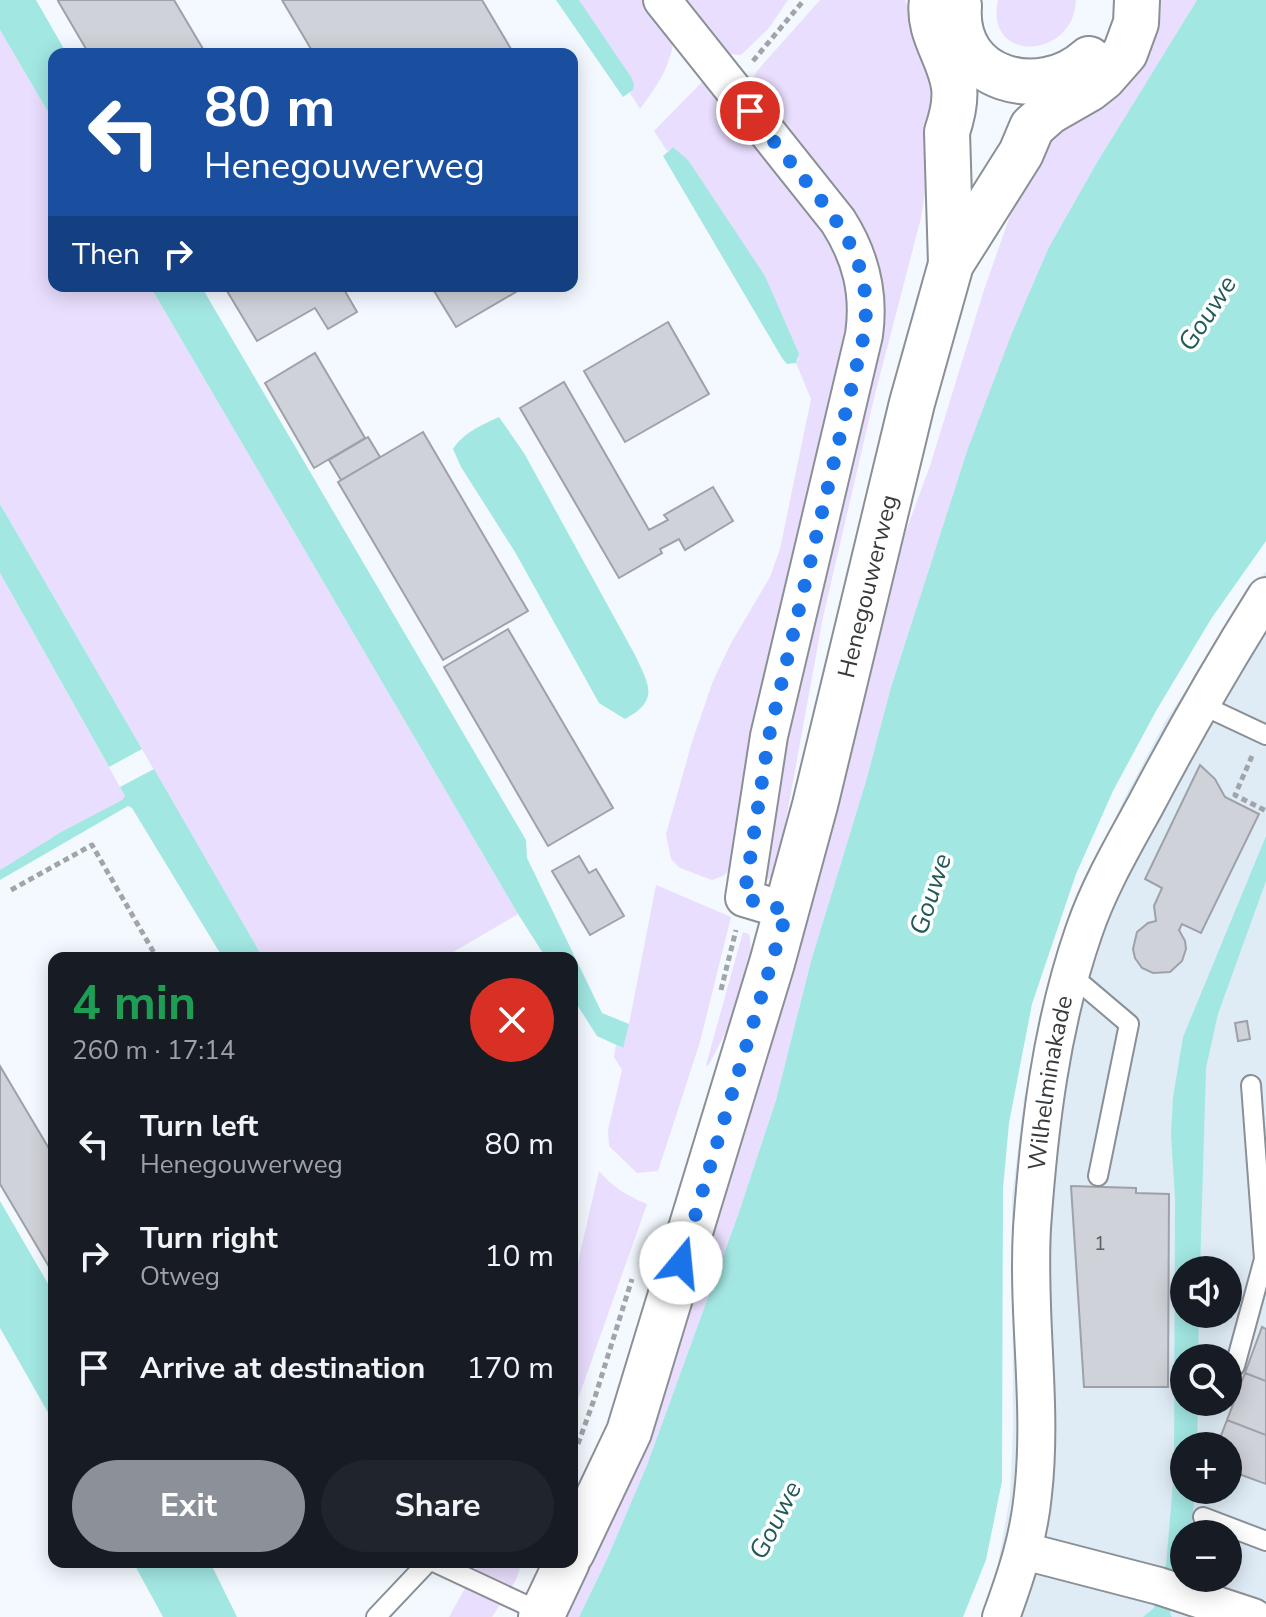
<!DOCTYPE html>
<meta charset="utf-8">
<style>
body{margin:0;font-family:"Nunito Sans",sans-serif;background:#20242c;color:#f1f3f6;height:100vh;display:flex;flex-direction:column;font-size:30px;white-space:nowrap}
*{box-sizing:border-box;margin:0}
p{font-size:26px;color:#9ea1a6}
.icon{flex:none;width:44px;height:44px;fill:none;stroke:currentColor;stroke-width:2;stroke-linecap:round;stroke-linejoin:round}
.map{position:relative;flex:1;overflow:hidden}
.drawer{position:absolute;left:48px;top:952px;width:530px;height:616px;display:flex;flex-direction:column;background:#171b24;border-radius:16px;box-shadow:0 4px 20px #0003}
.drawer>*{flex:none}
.guide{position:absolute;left:48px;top:48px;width:530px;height:244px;border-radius:16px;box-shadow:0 4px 20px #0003;background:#1a4fa0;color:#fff;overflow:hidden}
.buttons{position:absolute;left:1170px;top:1256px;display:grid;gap:16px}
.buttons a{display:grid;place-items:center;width:72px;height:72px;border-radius:50%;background:#171b24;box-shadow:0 4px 20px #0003;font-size:40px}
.pin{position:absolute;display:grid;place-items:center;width:68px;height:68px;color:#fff;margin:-34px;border:4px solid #fff;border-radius:50%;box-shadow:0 2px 8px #0007}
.me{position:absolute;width:88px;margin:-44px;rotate:17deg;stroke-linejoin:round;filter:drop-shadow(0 0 6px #0008)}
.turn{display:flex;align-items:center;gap:28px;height:168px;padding:0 24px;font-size:36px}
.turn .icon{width:104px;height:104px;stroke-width:2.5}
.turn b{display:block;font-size:56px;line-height:68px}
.then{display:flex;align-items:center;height:76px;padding:0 24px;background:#0003;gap:16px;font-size:30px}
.round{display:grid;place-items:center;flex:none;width:84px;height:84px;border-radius:42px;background:#20242c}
.headline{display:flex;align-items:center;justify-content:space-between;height:136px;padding:0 24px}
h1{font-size:48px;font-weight:700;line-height:60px;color:#1e9e55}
.primary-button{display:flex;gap:16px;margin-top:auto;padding:16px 24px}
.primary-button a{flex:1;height:92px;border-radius:48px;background:#8c9099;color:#fff;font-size:32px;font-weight:700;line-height:92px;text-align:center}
.primary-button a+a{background:#20242c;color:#f1f3f6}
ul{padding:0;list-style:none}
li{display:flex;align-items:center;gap:24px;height:112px;padding:0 24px}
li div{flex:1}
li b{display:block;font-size:30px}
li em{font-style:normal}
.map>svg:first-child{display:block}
.built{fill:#dfecf6;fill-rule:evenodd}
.green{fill:#e9defd}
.water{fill:#a3e7e3}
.building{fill:#d0d2d9;stroke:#9fa1a8;stroke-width:2}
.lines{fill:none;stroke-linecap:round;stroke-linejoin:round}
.service-casing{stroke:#8a9095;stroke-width:22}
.minor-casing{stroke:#8a9095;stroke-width:40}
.primary-casing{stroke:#8a9095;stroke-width:48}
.path{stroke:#a1a5aa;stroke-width:5;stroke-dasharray:6 4;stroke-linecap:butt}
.service{stroke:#fff;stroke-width:18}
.minor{stroke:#fff;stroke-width:36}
.primary{stroke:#fff;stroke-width:44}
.route{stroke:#1a73e8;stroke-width:14;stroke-dasharray:0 25.2}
.labels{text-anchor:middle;stroke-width:7;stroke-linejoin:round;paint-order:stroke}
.number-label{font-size:20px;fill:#5e6164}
.street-label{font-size:24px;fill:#383b3d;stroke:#fff}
.water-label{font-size:26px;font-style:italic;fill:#225b59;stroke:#fff}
</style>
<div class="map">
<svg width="1266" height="1617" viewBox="0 0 1266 1617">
<rect width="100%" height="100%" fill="#f3f9ff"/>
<path class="built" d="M 1266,571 L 1266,1617 L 983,1617 L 993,1591 L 1010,1497 L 1013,1426 L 1012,1198 L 1024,1098 L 1050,994 L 1081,897 L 1123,801 L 1166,720 ZM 1184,1270 L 1228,1270 L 1228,1314 L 1184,1314 ZM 1184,1358 L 1228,1358 L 1228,1402 L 1184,1402 ZM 1184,1446 L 1228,1446 L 1228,1490 L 1184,1490 ZM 1184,1534 L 1228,1534 L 1228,1578 L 1184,1578 Z"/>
<path class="green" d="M 579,0 L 646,0 L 674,38 C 670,67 658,85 640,109 L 630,93 L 633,90 Z
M 678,0 L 788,0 L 769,28 L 741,55 L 718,53 Z
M 820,0 L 905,0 L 935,86 L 932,149 L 921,218 L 874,398 L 823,617 L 781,847 L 773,876 L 762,883 L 779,750 L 879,335 L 752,88 L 752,81 L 757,71 Z
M 998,0 L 1076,0 C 1074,60 984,64 998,0 Z
M 1155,0 L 1197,0 L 1096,164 L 1049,247 L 968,448 L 891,687 L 866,781 L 811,961 L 776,1100 L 738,1215 L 647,1465 L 607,1559 L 579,1617 L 559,1617 L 896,558 L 930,466 L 983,293 L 1032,152 Z
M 0,30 L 54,122 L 54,286 L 150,286 L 518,914 L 443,958 L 263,958 L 0,504 Z
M 704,80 L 800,195 L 843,261 L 853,316 L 735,865 L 723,876 L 712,880 L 680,868 L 671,859 L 666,834 L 692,742 L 713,681 L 731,643 L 770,577 L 780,549 L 811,399 L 796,363 L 799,359 L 674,147 L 667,151 L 654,131 Z
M 0,573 L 125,796 L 122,800 L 61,832 L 0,870 Z
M 656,885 L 731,917 L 700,1042 L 658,1171 L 637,1173 L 609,1146 L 608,1130 L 622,1070 L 614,1057 L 616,1045 L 622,1048 L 629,1024 Z
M 743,932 L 749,934 C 758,974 727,1031 708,1066 L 706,1065 Z
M 599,1171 C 614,1188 627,1196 647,1204 L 572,1416 L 572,1288 Z
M 475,1562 L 522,1562 L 516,1580 L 492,1617 L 449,1617 L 478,1565 Z"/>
<path class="water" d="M 0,0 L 36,0 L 67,54 L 54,54 L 54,122 L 0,30 Z
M 556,0 L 579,0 L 631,77 L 634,84 L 633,90 L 623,97 Z
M 1197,0 L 1266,0 L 1266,541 L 1211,619 L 1156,711 L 1113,791 L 1076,874 L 1032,1004 L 1009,1123 L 1003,1189 L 1002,1481 L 986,1560 L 963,1617 L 579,1617 L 607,1559 L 647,1465 L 738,1215 L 776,1100 L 811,961 L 866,781 L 891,687 L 968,448 L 1012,333 L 1049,247 L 1096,164 Z
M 673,147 L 688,160 L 765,276 L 799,354 L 796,363 L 787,364 L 782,358 L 663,156 Z
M 150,286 L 201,286 L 526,840 L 527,858 L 602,1013 L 629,1024 L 623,1048 L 597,1036 L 572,997 L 572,958 L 546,958 L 518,914 Z
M 499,417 L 524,453 L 635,655 C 649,685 660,700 625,719 L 599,703 L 515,552 L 461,467 L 453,449 C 464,432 482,425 499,417 Z
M 0,504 L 142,749 L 109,767 L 0,573 Z
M 154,769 L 263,958 L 223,958 L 132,808 L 128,806 L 0,880 L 0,870 L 61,832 L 122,800 L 125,796 L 120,787 Z
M 1266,836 L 1266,881 L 1218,1014 L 1206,1068 L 1200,1270 L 1184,1270 L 1184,1314 L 1199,1314 L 1198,1358 L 1184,1358 L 1184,1402 L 1198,1402 L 1197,1446 L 1184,1446 L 1184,1490 L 1195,1490 L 1191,1534 L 1184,1534 L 1184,1568 L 1170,1613 L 1172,1617 L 1143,1617 L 1154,1608 L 1166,1565 L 1174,1472 L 1175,1199 L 1171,1135 L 1173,1097 L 1183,1037 Z
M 0,1201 L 54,1294 L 54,1423 L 0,1328 Z
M 133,1562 L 210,1562 L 237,1617 L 163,1617 Z"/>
<path class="building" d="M 60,0 L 174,0 L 206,54 L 89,54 L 58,1 Z
M 282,0 L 482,0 L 514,54 L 314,54 Z
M 224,286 L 342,286 L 357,312 L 328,329 L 315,308 L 257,341 Z
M 431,286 L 526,286 L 456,327 Z
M 668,322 L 709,394 L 625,442 L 584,371 Z
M 315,353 L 365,438 L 314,468 L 265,383 Z
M 564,382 L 649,530 L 668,520 L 664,515 L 713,487 L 733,521 L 685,550 L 679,539 L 660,549 L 662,553 L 619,578 L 520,408 Z
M 423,432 L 528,611 L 443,660 L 338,482 Z
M 368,437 L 380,457 L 341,480 L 329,460 Z
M 508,629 L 613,808 L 548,846 L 444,667 Z
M 1200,765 L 1215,779 L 1225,797 L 1259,814 L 1201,933 L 1182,924 L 1179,930 L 1185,941 L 1186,949 L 1182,961 L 1170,972 L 1153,973 L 1142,968 L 1135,958 L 1133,949 L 1137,932 L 1148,923 L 1156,921 L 1154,906 L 1162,888 L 1145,879 Z
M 579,856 L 589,873 L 596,869 L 624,916 L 590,935 L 552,871 Z
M 1247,1021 L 1250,1039 L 1238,1041 L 1235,1023 Z
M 0,1066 L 54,1157 L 54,1275 L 0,1184 Z
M 1071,1186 L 1136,1188 L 1136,1193 L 1169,1194 L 1168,1387 L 1084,1387 Z
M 1262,1327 L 1266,1329 L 1266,1381 L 1245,1373 Z
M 1245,1373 L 1266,1381 L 1266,1435 L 1227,1420 Z
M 1227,1420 L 1266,1435 L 1266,1484 L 1228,1470 L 1228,1446 L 1217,1446 Z"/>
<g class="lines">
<defs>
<path id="service" d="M 1200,704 L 1266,735
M 1070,974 L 1129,1024 L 1098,1176
M 1251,1085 L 1264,1259 L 1266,1260
M 1235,1366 L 1264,1259
M 1203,1517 L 1266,1541
M 434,1562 L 543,1613
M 376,1617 L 428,1562"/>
<g id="minor">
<path d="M 662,0 L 838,221 C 861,257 870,293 864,335 L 769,736 L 744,898 L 787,911"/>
<path d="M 1024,1551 L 1159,1586 L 1253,1617"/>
<path id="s1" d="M 1001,1617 C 1016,1576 1029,1537 1033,1494 C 1043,1406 1027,1316 1032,1228 C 1039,1128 1051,1026 1084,931 C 1099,887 1123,846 1145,806 C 1183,734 1223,664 1266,596"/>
</g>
<g id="primary">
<path d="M 932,0 C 927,33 950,56 954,87 C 956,102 952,117 947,132 L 951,264"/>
<path d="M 959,6 C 953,81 1040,103 1089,59"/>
<path id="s2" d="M 572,1552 L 629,1432 L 772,963 L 815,805 L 912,403 L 951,264 L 1021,153 L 1032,127 L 1049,112 L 1089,89 L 1103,78 L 1125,53 L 1136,23 L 1137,0"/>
<path d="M 541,1617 L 567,1562"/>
</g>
</defs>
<use href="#service" class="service-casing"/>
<use href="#minor" class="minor-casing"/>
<use href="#primary" class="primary-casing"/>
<path class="path" d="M 753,61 L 804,0
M 1252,756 L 1235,795 L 1266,811
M 11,890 L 92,845 L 157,958
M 721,990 L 736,930
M 578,1444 L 595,1397 L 632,1279"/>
<use href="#service" class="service"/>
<use href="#minor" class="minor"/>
<use href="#primary" class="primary"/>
</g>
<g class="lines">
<path class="route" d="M 681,1263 L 787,911 L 744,898 L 769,736 L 864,335 C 873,270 848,233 808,184 C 789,160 769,136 750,111"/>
</g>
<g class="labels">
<g class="number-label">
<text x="1100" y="1250">1</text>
</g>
<g class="street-label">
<text dy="8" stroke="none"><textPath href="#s2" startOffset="1012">Henegouwerweg</textPath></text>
<text dy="8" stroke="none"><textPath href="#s1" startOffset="540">Wilhelminakade</textPath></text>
</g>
<g class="water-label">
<text transform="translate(1207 313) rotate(-57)" y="9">Gouwe</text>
<text transform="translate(930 894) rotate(-72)" y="9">Gouwe</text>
<text transform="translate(775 1520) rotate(-63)" y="9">Gouwe</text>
</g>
</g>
</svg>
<div class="buttons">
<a><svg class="icon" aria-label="sound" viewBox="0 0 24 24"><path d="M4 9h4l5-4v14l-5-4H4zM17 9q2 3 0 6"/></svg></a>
<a><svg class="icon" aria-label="search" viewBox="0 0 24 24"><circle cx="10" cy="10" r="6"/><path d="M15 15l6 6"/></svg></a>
<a>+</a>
<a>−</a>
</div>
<div class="pin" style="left:750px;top:111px;background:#d93025"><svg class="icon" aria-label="arrive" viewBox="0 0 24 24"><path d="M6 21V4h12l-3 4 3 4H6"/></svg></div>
<svg class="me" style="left:681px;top:1263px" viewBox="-20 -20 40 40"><circle r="19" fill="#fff"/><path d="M0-13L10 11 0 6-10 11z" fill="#1a73e8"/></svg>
<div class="guide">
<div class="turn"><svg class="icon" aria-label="left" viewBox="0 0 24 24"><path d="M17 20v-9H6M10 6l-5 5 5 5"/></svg><div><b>80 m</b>Henegouwerweg</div></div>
<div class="then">Then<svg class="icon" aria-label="right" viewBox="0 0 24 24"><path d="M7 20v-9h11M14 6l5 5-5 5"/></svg></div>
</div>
<section class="drawer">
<div class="headline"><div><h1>4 min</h1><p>260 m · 17:14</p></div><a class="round" style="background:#d93025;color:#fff"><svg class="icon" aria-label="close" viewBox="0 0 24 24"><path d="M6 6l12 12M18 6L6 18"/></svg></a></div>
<ul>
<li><svg class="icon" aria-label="left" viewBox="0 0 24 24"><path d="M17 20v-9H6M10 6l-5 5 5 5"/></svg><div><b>Turn left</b><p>Henegouwerweg</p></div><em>80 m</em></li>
<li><svg class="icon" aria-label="right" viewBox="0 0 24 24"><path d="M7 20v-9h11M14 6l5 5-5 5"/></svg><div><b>Turn right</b><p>Otweg</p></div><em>10 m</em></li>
<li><svg class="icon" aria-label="arrive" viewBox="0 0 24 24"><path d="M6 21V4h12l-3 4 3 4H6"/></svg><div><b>Arrive at destination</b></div><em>170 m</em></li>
</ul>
<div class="primary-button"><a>Exit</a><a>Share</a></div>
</section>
</div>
